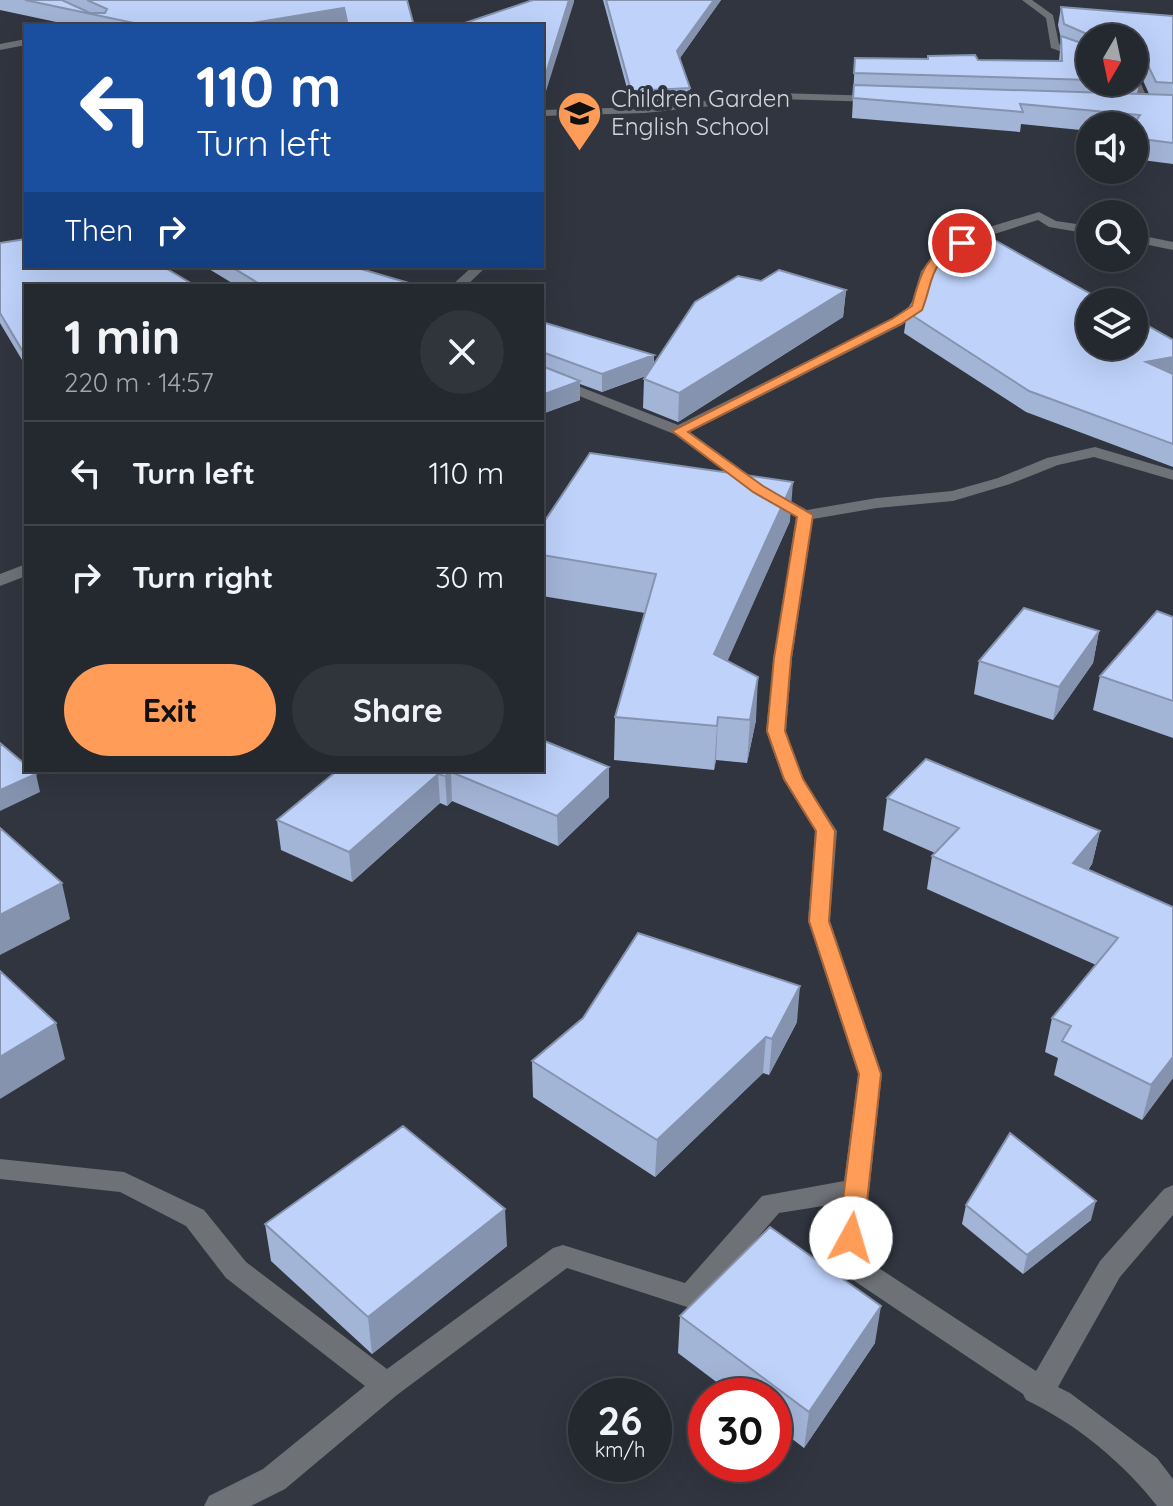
<!DOCTYPE html>
<meta charset="utf-8">
<style>
body{margin:0;font-family:Quicksand,sans-serif;background:#30343b;color:#f1f3f6;height:100vh;display:flex;flex-direction:column;font-size:30px;white-space:nowrap}
*{box-sizing:border-box;margin:0}
p{font-size:26px;color:#a3a6aa}
.icon{flex:none;width:44px;height:44px;fill:none;stroke:currentColor;stroke-width:2;stroke-linecap:round;stroke-linejoin:round}
.map{position:relative;flex:1;overflow:hidden}
.details{position:absolute;left:24px;top:284px;width:520px;height:488px;display:flex;flex-direction:column;background:#24282f;border-radius:0px;box-shadow:0 8px 32px #0002,0 0 0 2px #41444b}
.details>*{flex:none}
.guide{position:absolute;left:24px;top:24px;width:520px;height:244px;border-radius:0px;box-shadow:0 8px 32px #0002,0 0 0 2px #41444b;background:#1a4fa0;color:#fff;overflow:hidden}
.needle{width:52px;rotate:189deg}
.fabs{position:absolute;left:1076px;top:24px;display:grid;gap:16px}
.fabs a{display:grid;place-items:center;width:72px;height:72px;border-radius:50%;background:#24282f;box-shadow:0 8px 32px #0002,0 0 0 2px #41444b;font-size:40px}
.speed{position:absolute;left:568px;top:1378px;display:flex;gap:16px;font-size:40px;font-weight:700;text-align:center}
.speed>*{display:grid;place-content:center;width:104px;height:104px;border-radius:50%;background:#24282f;box-shadow:0 8px 32px #0002,0 0 0 2px #41444b;line-height:1}
.speed small{font-size:20px;font-weight:400}
.speed .limit{border:12px solid #d22;background:#fff;color:#111}
.pin{position:absolute;display:grid;place-items:center;width:68px;height:68px;color:#fff;margin:-34px;border:4px solid #fff;border-radius:50%;box-shadow:0 2px 8px #0007}
.me{position:absolute;width:88px;margin:-44px;rotate:6deg;stroke-linejoin:round;filter:drop-shadow(0 0 6px #0008)}
.turn{display:flex;align-items:center;gap:28px;height:168px;padding:0 40px;font-size:36px}
.turn .icon{width:104px;height:104px;stroke-width:2.5}
.turn b{display:block;font-size:56px;line-height:68px}
.then{display:flex;align-items:center;height:76px;padding:0 40px;background:#0003;gap:16px;font-size:30px}
.round{display:grid;place-items:center;flex:none;width:84px;height:84px;border-radius:42px;background:#30343b}
.overview{display:flex;align-items:center;justify-content:space-between;height:136px;padding:0 40px}
h1{font-size:48px;font-weight:700;line-height:60px}
.button{display:flex;gap:16px;margin-top:auto;padding:16px 40px}
.button a{flex:1;height:92px;border-radius:48px;background:#fe9c58;color:#111;font-size:32px;font-weight:700;line-height:92px;text-align:center}
.button a+a{background:#30343b;color:#f1f3f6}
ul{padding:0;list-style:none}
li{display:flex;align-items:center;gap:24px;height:104px;padding:0 40px;border-top:2px solid #41444b}
li div{flex:1}
li b{display:block;font-size:30px}
li em{font-style:normal}
.map>svg:first-child{display:block}
.lines{fill:none;stroke-linecap:round;stroke-linejoin:round}
.minor{fill:#6e7176;fill-rule:evenodd}
.wall{fill:#a3b5d7;fill-rule:evenodd}
.shaded-wall{fill:#8593af}
.building{fill:#bed2fa;stroke:#8593af;stroke-width:2}
.route{fill:#fe9c58;stroke:#a56539;stroke-width:2}
.labels{text-anchor:middle;stroke-width:8;stroke-linejoin:round;paint-order:stroke}
.far-poi-label{font-size:24px;fill:#d1d4db;stroke:#30353f;text-anchor:start}
</style>
<div class="map">
<svg width="1173" height="1506" viewBox="0 0 1173 1506">
<rect width="100%" height="100%" fill="#30353f"/>
<g class="lines">
<path class="minor" d="M 1022,0 L 1032,0 L 1053,15 L 1059,44 L 1090,56 L 1090,62 L 1051,48 L 1046,18 Z
M 26,39 L 26,45 L 0,50 L 0,44 Z
M 1134,76 L 1139,79 L 1152,110 L 1143,108 L 1130,82 L 1134,82 Z
M 778,93 L 877,96 L 882,99 L 877,102 L 778,99 L 645,113 L 542,116 L 542,110 L 645,107 Z
M 1039,212 L 1056,221 L 1090,226 L 1090,234 L 1049,227 L 1038,220 L 982,238 L 954,252 L 933,272 L 922,310 L 902,325 L 690,432 L 764,486 L 807,510 L 877,498 L 952,491 L 998,478 L 1047,458 L 1095,447 L 1173,470 L 1173,480 L 1094,457 L 1058,465 L 1010,484 L 953,501 L 877,508 L 813,519 L 792,658 L 786,731 L 803,779 L 837,831 L 830,921 L 882,1074 L 862,1257 L 1036,1371 L 1100,1261 L 1164,1189 L 1173,1185 L 1173,1215 L 1120,1277 L 1058,1387 L 1070,1393 L 1157,1458 L 1173,1479 L 1173,1506 L 1157,1506 C 1124,1463 1075,1423 1026,1400 L 1023,1394 L 838,1270 L 834,1262 L 842,1203 L 779,1213 L 700,1304 L 690,1308 L 567,1268 L 397,1395 L 285,1489 L 251,1506 L 204,1506 L 209,1496 L 263,1469 L 365,1386 L 226,1278 L 186,1226 L 120,1192 L 0,1179 L 0,1159 L 124,1172 L 204,1210 L 246,1262 L 387,1369 L 553,1248 L 563,1245 L 685,1283 L 762,1196 L 844,1181 L 858,1074 L 808,921 L 815,831 L 783,779 L 766,731 L 774,658 L 796,517 L 752,492 L 674,434 L 542,381 L 542,372 L 678,425 L 892,319 L 911,305 L 921,271 L 945,247 L 973,232 Z
M 1134,234 L 1173,242 L 1173,250 L 1134,242 Z
M 473,266 L 487,266 L 466,286 L 451,286 Z
M 26,564 L 26,576 L 0,586 L 0,574 Z"/>
</g>
<path class="wall" d="M 0,0 L 407,0 L 414,26 L 346,26 L 346,24 L 335,26 L 75,26 L 0,10 Z
M 603,0 L 721,0 L 680,58 L 690,88 L 689,99 L 631,103 Z
M 1061,7 L 1173,16 L 1173,164 L 1134,159 L 1134,126 L 1090,126 L 1090,131 L 1021,124 L 1020,132 L 852,118 L 855,58 L 1059,61 L 1061,39 L 1058,25 ZM 1090,38 L 1134,38 L 1134,82 L 1090,82 ZM 1136,74 L 1142,78 L 1149,94 L 1137,93 L 1140,82 Z
M 0,243 L 194,285 L 194,286 L 26,286 L 25,365 L 0,323 Z
M 204,266 L 351,266 L 419,286 L 237,286 Z
M 761,281 L 846,290 L 843,317 L 678,422 L 643,408 L 644,379 L 646,376 L 602,392 L 580,384 L 580,400 L 542,414 L 542,322 L 654,355 L 654,365 Z
M 907,312 L 1173,340 L 1173,467 L 1026,412 L 904,333 Z
M 790,521 L 727,661 L 756,720 L 747,763 L 716,760 L 714,770 L 614,760 L 615,717 L 645,613 L 542,596 L 542,525 Z
M 1173,617 L 1173,738 L 1093,710 L 1100,676 Z
M 1099,631 L 1093,663 L 1053,720 L 974,694 L 979,661 Z
M 338,770 L 542,770 L 609,797 L 558,846 L 452,801 L 447,806 L 440,803 L 352,882 L 281,850 L 277,820 Z
M 887,798 L 1100,831 L 1092,864 L 1088,870 L 1173,907 L 1173,1078 L 1142,1120 L 1054,1075 L 1058,1058 L 1045,1052 L 1052,1018 L 1096,965 L 927,889 L 932,856 L 935,853 L 883,830 Z
M 797,1022 L 769,1075 L 763,1073 L 655,1177 L 533,1097 L 532,1061 Z
M 966,1205 L 1091,1220 L 1023,1274 L 962,1224 Z
M 265,1224 L 507,1246 L 372,1354 L 271,1261 Z
M 680,1316 L 875,1343 L 804,1448 L 774,1425 L 774,1396 L 735,1396 L 678,1353 Z"/>
<path class="shaded-wall" d="M 569,0 L 574,0 L 574,2 L 542,104 L 542,86 Z
M 714,0 L 721,0 L 677,62 L 677,51 Z
M 344,8 L 346,24 L 335,26 L 235,26 Z
M 846,290 L 843,317 L 678,422 L 679,393 Z
M 26,349 L 26,365 L 25,365 L 22,350 Z
M 654,355 L 653,373 L 602,392 L 602,374 Z
M 1173,357 L 1173,377 L 1146,362 Z
M 580,381 L 580,400 L 542,414 L 542,395 Z
M 793,482 L 790,521 L 712,696 L 714,654 Z
M 1099,631 L 1093,663 L 1053,720 L 1059,687 Z
M 758,677 L 756,720 L 747,763 L 750,720 Z
M 718,717 L 716,760 L 714,770 L 717,726 Z
M 609,767 L 609,797 L 558,846 L 557,816 Z
M 451,772 L 452,801 L 447,806 L 445,776 Z
M 36,774 L 40,792 L 0,811 L 0,790 Z
M 438,774 L 440,803 L 352,882 L 349,852 Z
M 1100,831 L 1092,864 L 1065,896 L 1073,863 Z
M 62,883 L 70,919 L 0,955 L 0,915 Z
M 800,986 L 797,1022 L 769,1075 L 772,1039 Z
M 56,1023 L 65,1059 L 0,1099 L 0,1057 Z
M 766,1037 L 763,1073 L 655,1177 L 657,1140 Z
M 1173,1057 L 1173,1078 L 1142,1120 L 1151,1085 Z
M 1096,1201 L 1091,1220 L 1023,1274 L 1027,1255 Z
M 505,1209 L 507,1246 L 372,1354 L 368,1317 Z
M 881,1306 L 875,1343 L 804,1448 L 809,1412 Z"/>
<path class="building" d="M 25,0 L 62,0 L 90,13 L 105,13 L 107,9 L 87,0 L 407,0 L 414,26 L 348,26 L 344,8 L 235,26 L 148,26 Z
M 533,0 L 569,0 L 542,86 L 542,26 L 456,26 Z
M 606,0 L 714,0 L 677,51 L 690,88 L 631,91 Z
M 1061,7 L 1173,16 L 1173,83 L 1156,82 L 1145,59 L 1137,55 L 1134,58 L 1134,38 L 1096,38 L 1064,24 Z
M 1061,36 L 1090,46 L 1090,80 L 854,73 L 855,58 L 928,59 L 928,56 L 975,55 L 978,60 L 1062,61 Z
M 1134,70 L 1140,82 L 1134,82 Z
M 854,85 L 1173,95 L 1173,143 L 1134,138 L 1134,126 L 1133,126 L 1140,115 L 1020,104 L 1023,112 L 853,98 Z
M 973,228 L 1105,302 L 1090,302 L 1090,346 L 1134,346 L 1134,318 L 1173,340 L 1173,357 L 1146,362 L 1173,374 L 1173,444 L 1029,391 L 907,312 L 913,302 L 927,291 L 933,271 L 953,240 Z
M 26,239 L 26,266 L 162,266 L 194,285 L 26,286 L 26,349 L 22,350 L 0,313 L 0,243 Z
M 230,266 L 351,266 L 419,286 L 263,286 Z
M 779,270 L 846,290 L 679,393 L 644,379 L 695,302 L 738,276 L 761,281 Z
M 542,322 L 654,355 L 602,374 L 542,352 Z
M 542,366 L 580,381 L 542,395 Z
M 590,453 L 793,482 L 714,654 L 758,677 L 750,720 L 718,717 L 717,726 L 615,717 L 656,574 L 542,555 L 542,525 Z
M 1024,608 L 1099,631 L 1059,687 L 979,661 Z
M 1157,611 L 1173,617 L 1173,701 L 1100,676 Z
M 542,740 L 609,767 L 557,816 L 451,772 L 445,776 L 438,774 L 349,852 L 277,820 L 338,770 L 542,770 Z
M 0,743 L 26,765 L 26,770 L 32,770 L 36,774 L 0,790 Z
M 926,759 L 1100,831 L 1073,863 L 1173,907 L 1173,1057 L 1151,1085 L 1062,1041 L 1071,1026 L 1052,1018 L 1118,938 L 932,856 L 959,828 L 887,798 Z
M 0,828 L 62,883 L 0,915 Z
M 638,933 L 800,986 L 772,1039 L 766,1037 L 657,1140 L 532,1061 L 583,1018 Z
M 0,971 L 56,1023 L 0,1057 Z
M 403,1126 L 505,1209 L 368,1317 L 265,1224 Z
M 1010,1133 L 1096,1201 L 1027,1255 L 966,1205 Z
M 770,1227 L 881,1306 L 809,1412 L 680,1316 Z"/>
<path class="route" d="M 962,240 L 967,243 L 966,245 C 927,263 935,277 922,310 L 901,324 L 688,432 L 763,486 L 813,515 L 791,658 L 785,731 L 803,779 L 835,831 L 829,921 L 881,1074 L 863,1238 L 860,1245 L 851,1248 L 842,1245 L 838,1238 L 859,1074 L 809,921 L 816,831 L 784,779 L 767,731 L 774,658 L 797,517 L 753,492 L 672,431 L 892,319 L 912,306 C 920,273 927,251 962,240 Z"/>
<defs>
<symbol id="school-pin" viewBox="-11 -11 22 30"><path d="M0 17L-7.5 6A9.5 9.5 0 1 1 7.5 6Z" fill="#fe9c58" stroke="#30353f"/><path d="M0-5L7-2L0 1L-7-2ZM-4 1L0 2.5L4 1V4Q0 6-4 4Z" fill="#111"/></symbol>
</defs>
<g fill-rule="evenodd">
<use href="#school-pin" x="554" y="88" width="51" height="69"/>
</g>
<g class="labels">
<g class="far-poi-label">
<text x="611" y="107">Children Garden<tspan x="611" dy="28">English School</tspan></text>
</g>
</g>
</svg>
<div class="fabs">
<a><svg class="needle" viewBox="-14 -14 28 28"><path d="M0-13l5 13h-10z" fill="#e53935"/><path d="M0 13l5-13h-10z" fill="#a3a6aa"/></svg></a>
<a><svg class="icon" aria-label="sound" viewBox="0 0 24 24"><path d="M4 9h4l5-4v14l-5-4H4zM17 9q2 3 0 6"/></svg></a>
<a><svg class="icon" aria-label="search" viewBox="0 0 24 24"><circle cx="10" cy="10" r="6"/><path d="M15 15l6 6"/></svg></a>
<a><svg class="icon" aria-label="layers" viewBox="0 0 24 24"><path d="M12 4l9 5-9 5-9-5zM3 14l9 5 9-5"/></svg></a>
</div>
<div class="speed"><div>26<small>km/h</small></div><div class="limit">30</div></div>
<div class="pin" style="left:962px;top:243px;background:#d93025"><svg class="icon" aria-label="arrive" viewBox="0 0 24 24"><path d="M6 21V4h12l-3 4 3 4H6"/></svg></div>
<svg class="me" style="left:851px;top:1238px" viewBox="-20 -20 40 40"><circle r="19" fill="#fff"/><path d="M0-13L10 11 0 6-10 11z" fill="#fe9c58"/></svg>
<div class="guide">
<div class="turn"><svg class="icon" aria-label="left" viewBox="0 0 24 24"><path d="M17 20v-9H6M10 6l-5 5 5 5"/></svg><div><b>110 m</b>Turn left</div></div>
<div class="then">Then<svg class="icon" aria-label="right" viewBox="0 0 24 24"><path d="M7 20v-9h11M14 6l5 5-5 5"/></svg></div>
</div>
<section class="details">
<div class="overview"><div><h1>1 min</h1><p>220 m · 14:57</p></div><a class="round"><svg class="icon" aria-label="close" viewBox="0 0 24 24"><path d="M6 6l12 12M18 6L6 18"/></svg></a></div>
<ul>
<li><svg class="icon" aria-label="left" viewBox="0 0 24 24"><path d="M17 20v-9H6M10 6l-5 5 5 5"/></svg><div><b>Turn left</b></div><em>110 m</em></li>
<li><svg class="icon" aria-label="right" viewBox="0 0 24 24"><path d="M7 20v-9h11M14 6l5 5-5 5"/></svg><div><b>Turn right</b></div><em>30 m</em></li>
</ul>
<div class="button"><a>Exit</a><a>Share</a></div>
</section>
</div>
